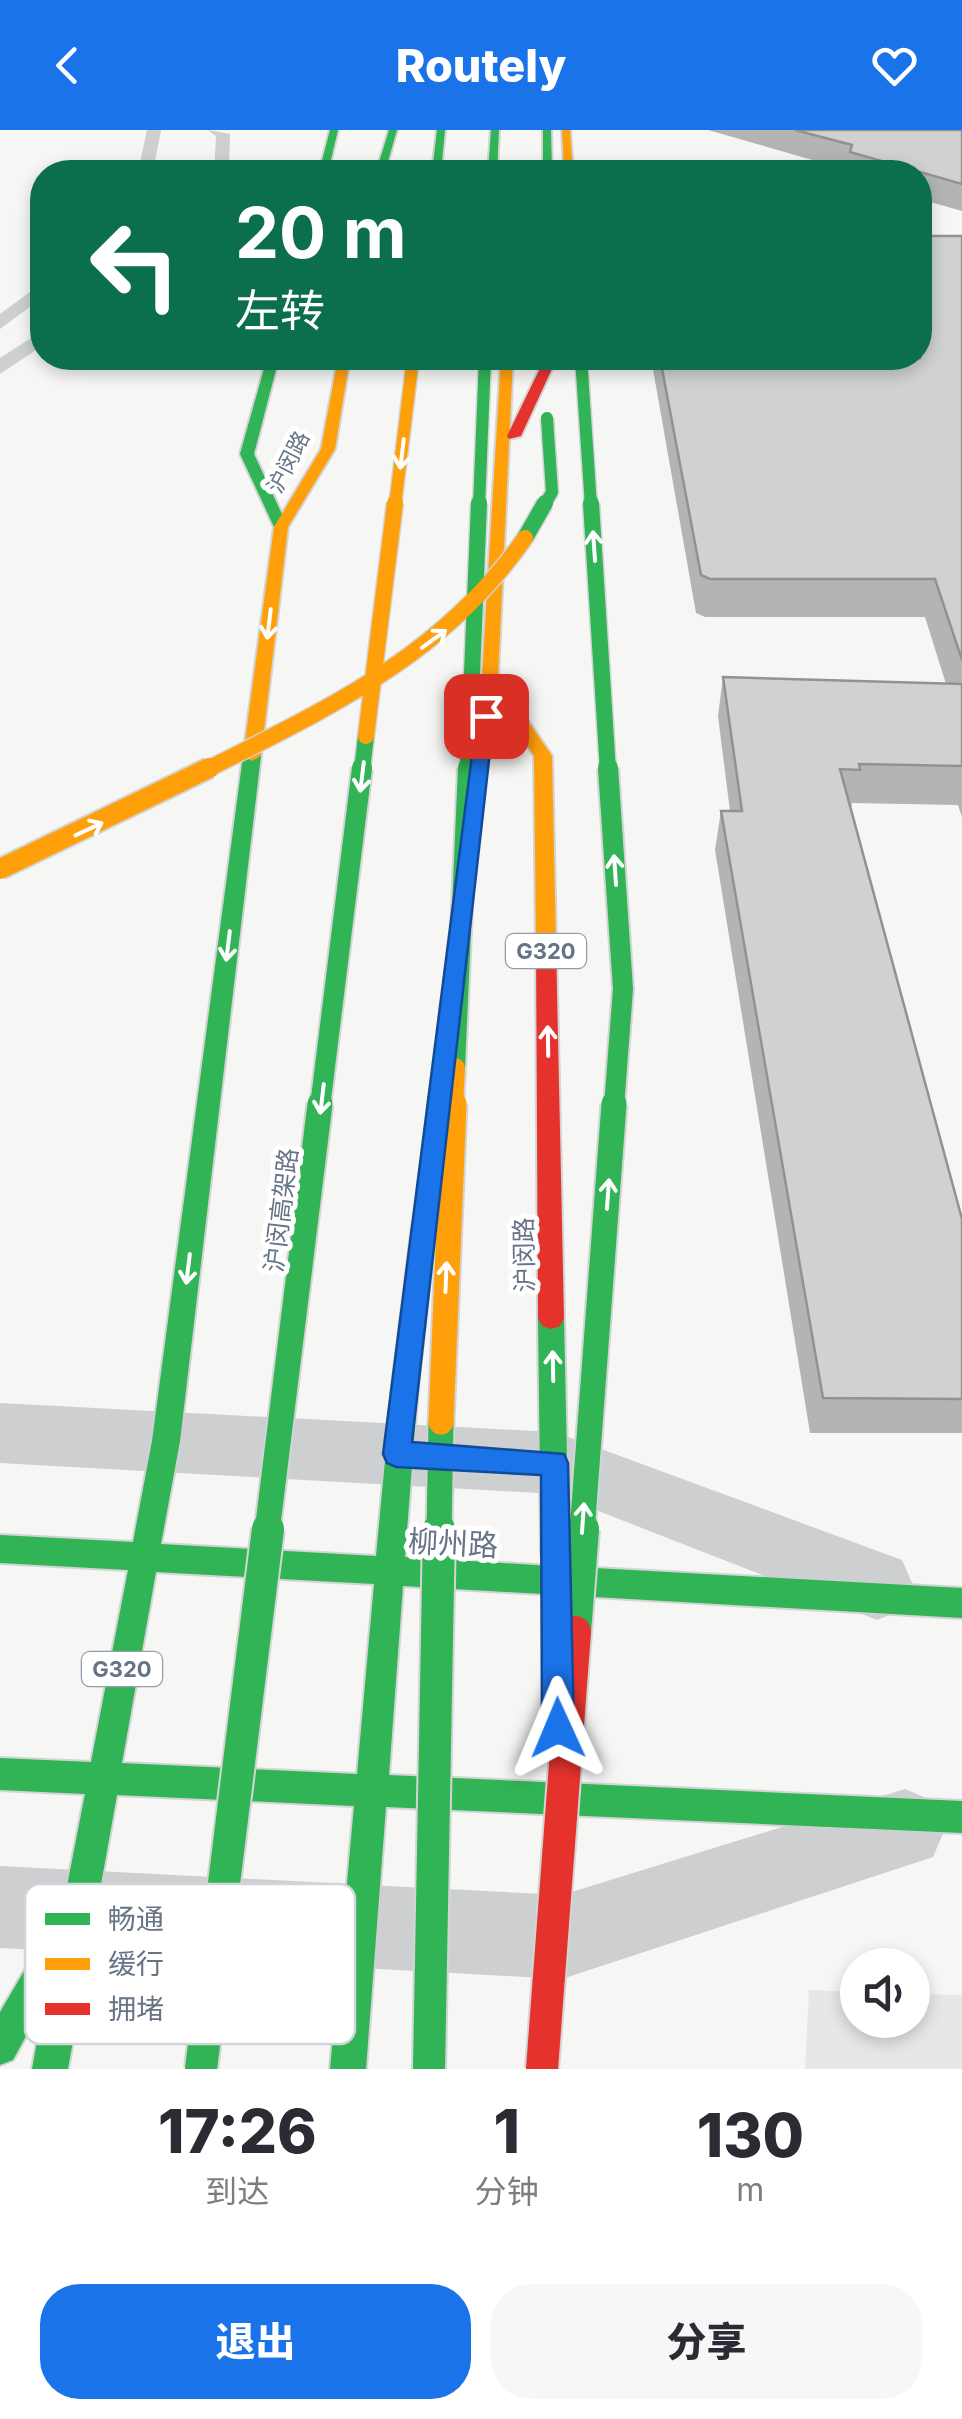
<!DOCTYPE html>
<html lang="zh">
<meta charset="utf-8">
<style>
body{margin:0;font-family:Inter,"Noto Sans SC",sans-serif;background:#f7f7f7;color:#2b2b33;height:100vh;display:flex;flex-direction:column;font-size:38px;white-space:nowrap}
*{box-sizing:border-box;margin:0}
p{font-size:32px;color:#7c7c81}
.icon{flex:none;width:55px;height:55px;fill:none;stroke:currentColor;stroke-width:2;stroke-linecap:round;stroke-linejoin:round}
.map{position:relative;height:1939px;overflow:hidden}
.details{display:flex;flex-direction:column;background:#fff;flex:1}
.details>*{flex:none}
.top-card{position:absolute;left:30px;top:30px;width:902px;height:210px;border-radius:40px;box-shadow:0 5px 15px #0003;background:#0b6e4f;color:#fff;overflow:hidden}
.buttons{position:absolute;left:840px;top:1818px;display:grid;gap:20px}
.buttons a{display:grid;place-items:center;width:90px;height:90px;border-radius:50%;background:#fff;box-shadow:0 5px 15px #0003;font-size:50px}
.pin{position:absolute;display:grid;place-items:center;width:85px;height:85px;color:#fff;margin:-42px;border-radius:20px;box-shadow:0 5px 15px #0006}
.me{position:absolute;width:110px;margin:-55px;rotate:359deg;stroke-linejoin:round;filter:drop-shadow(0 0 8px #0008)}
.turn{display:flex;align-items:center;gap:35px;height:210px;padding:0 40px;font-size:45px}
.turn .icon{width:130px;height:130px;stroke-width:2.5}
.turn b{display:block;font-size:70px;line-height:85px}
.eta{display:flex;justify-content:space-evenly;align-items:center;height:170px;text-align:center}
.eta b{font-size:60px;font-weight:800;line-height:70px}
.action{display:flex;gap:20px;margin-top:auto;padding:20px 40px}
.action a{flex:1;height:115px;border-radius:40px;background:#1a73e8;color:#fff;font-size:40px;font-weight:800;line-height:115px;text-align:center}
.action a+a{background:#f7f7f7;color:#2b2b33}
header{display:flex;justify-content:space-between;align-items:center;height:130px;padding:0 40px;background:#1a73e8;color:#fff;font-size:45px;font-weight:800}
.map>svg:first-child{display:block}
.built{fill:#e6e8e7}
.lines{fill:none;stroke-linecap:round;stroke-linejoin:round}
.fast-casing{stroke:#d3d4d4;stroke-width:4}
.slow-casing{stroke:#d3d4d4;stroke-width:4}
.jam-casing{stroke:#d3d4d4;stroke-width:4}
.lane{fill:#cecfd0;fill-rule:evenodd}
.street{fill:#cecfd0;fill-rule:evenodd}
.fast{fill:#30b455;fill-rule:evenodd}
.slow{fill:#ff9f0a;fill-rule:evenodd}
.jam{fill:#e5322d;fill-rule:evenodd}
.fast-bridge-far4-casing{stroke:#d3d4d4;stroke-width:15;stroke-linecap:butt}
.fast-bridge-far3-casing{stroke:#d3d4d4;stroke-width:19;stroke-linecap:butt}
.fast-bridge-far2-casing{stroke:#d3d4d4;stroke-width:24;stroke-linecap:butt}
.fast-bridge-far1-casing{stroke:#d3d4d4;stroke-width:29;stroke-linecap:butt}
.fast-bridge-casing{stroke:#d3d4d4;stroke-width:36;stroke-linecap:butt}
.slow-bridge-far3-casing{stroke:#d3d4d4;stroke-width:15;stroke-linecap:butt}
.slow-bridge-far2-casing{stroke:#d3d4d4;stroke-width:19;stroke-linecap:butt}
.slow-bridge-far1-casing{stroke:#d3d4d4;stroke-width:24;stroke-linecap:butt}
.slow-bridge-casing{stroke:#d3d4d4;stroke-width:29;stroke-linecap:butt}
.jam-bridge-casing{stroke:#d3d4d4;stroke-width:36;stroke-linecap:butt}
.fast-bridge-far4{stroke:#30b455;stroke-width:12}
.fast-bridge-far3{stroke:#30b455;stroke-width:16}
.fast-bridge-far2{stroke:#30b455;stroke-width:20}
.fast-bridge-far1{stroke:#30b455;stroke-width:25}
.fast-bridge{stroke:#30b455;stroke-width:32}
.slow-bridge-far3{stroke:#ff9f0a;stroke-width:12}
.slow-bridge-far2{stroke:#ff9f0a;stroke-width:16}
.slow-bridge-far1{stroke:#ff9f0a;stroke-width:20}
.slow-bridge{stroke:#ff9f0a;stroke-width:25}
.jam-bridge{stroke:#e5322d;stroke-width:32}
.wall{fill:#b3b4b4}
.building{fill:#d0d1d1;stroke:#929292;stroke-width:2.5}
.oneway{stroke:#fff}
.route{fill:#1a73e8;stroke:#114b97;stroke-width:2.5}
.labels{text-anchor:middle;stroke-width:10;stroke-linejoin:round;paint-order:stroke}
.far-street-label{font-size:22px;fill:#667485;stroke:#fff}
.shield{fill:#fff;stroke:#949eaa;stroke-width:2.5}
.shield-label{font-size:22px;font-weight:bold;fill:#667485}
.street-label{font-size:25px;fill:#667485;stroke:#fff}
.near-street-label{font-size:30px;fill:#667485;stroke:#fff}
.key{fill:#fff;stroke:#d1d5da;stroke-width:2.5}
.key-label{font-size:28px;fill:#667485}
</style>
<header><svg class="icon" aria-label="back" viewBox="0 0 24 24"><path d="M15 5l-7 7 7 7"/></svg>Routely<svg class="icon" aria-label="heart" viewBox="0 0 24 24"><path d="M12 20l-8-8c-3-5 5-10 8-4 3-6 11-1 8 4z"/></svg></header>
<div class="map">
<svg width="962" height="1939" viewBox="0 0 962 1939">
<rect width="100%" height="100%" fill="#f6f6f5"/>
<path class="built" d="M 809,1860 L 857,1862 L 858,1890 L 912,1890 L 913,1864 L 962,1865 L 962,1939 L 805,1939 Z"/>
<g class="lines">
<defs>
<path id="fast" d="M 330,0 L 338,0 L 328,42 L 319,42 Z
M 389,0 L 397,0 L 385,42 L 376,42 Z
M 437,0 L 445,0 L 441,42 L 432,42 Z
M 491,0 L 499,0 L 497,42 L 488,42 Z
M 543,0 L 551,0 L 552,42 L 543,42 Z
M 267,228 L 279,228 L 254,324 L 288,397 L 281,401 L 274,397 L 240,324 Z
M 252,621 L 261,626 L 180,1311 L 161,1414 L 376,1426 L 392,1257 L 396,1249 L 405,1245 L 414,1249 L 418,1257 L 405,1427 L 551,1436 L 545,1433 L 541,1423 L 538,1188 L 542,1180 L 551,1177 L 560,1180 L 564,1188 L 569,1423 L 565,1433 L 558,1436 L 962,1458 L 962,1488 L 403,1456 L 389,1645 L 962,1671 L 962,1703 L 386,1677 L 366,1939 L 330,1939 L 354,1676 L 117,1665 L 68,1939 L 32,1939 L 44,1873 L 13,1930 L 0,1935 L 0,1882 L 47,1802 L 59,1797 L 85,1664 L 0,1660 L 0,1628 L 91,1632 L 128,1440 L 0,1433 L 0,1405 L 133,1412 L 152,1311 L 243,626 ZM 156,1442 L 374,1454 L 357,1644 L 122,1633 Z"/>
<path id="slow" d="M 562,0 L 570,0 L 573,42 L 564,42 Z
M 338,228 L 350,228 L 335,319 L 288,397 L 261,626 L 252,631 L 243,626 L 274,397 L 321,319 Z
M 501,228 L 513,228 L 498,547 L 552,626 L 556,814 L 546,821 L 536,814 L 534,626 L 482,547 Z
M 424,1086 L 433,1089 L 436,1096 L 418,1257 L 414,1265 L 405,1269 L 396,1265 L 392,1257 L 412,1096 L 415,1089 Z"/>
<path id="jam" d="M 545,228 L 557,228 L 521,306 L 509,309 L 507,306 Z
M 546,807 L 556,814 L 564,1188 L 560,1196 L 551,1199 L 542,1196 L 538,1188 L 536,814 Z"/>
</defs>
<use href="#fast" class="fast-casing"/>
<use href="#slow" class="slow-casing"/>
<use href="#jam" class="jam-casing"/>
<path class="lane" d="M 147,0 L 161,0 L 153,42 L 138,42 Z
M 208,0 L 230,4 L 229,42 L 214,42 L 216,6 Z
M 42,153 L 42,168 L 0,199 L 0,184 Z
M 42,201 L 42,216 L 0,244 L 0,228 Z"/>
<path class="street" d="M 0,1273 L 555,1302 L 902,1430 L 913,1455 L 902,1480 L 877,1490 L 555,1364 L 0,1333 Z
M 905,1659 L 933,1671 L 945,1699 L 933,1727 L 562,1849 L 0,1818 L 0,1736 L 562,1765 Z"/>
<use href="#fast" class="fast"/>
<use href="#slow" class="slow"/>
<use href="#jam" class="jam"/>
<defs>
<path id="fast-bridge-far4" d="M 581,228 L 591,376
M 479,376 L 485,228
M 544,376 L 552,362 L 547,288"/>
<path id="fast-bridge-far3" d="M 591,373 L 608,641
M 525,408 L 545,373
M 362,641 L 366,606
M 468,641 L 479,373"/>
<path id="fast-bridge-far2" d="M 608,638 L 623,859 L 614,977
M 455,938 L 468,638
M 320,977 L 362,638"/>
<path id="fast-bridge-far1" d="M 267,1402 L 320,974
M 439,1402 L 441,1292
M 582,1402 L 614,974"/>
<path id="fast-bridge" d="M 575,1502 L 583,1399
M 201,1939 L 268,1399
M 429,1939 L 439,1399"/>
<path id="slow-bridge-far3" d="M 395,376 L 413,228"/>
<path id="slow-bridge-far2" d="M 366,606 L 395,373
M 204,641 C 328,578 443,526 525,408"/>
<path id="slow-bridge-far1" d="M 0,739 L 209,638
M 453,977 L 455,938"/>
<path id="slow-bridge" d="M 441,1292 L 454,974"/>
<path id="jam-bridge" d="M 542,1939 L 575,1502"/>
</defs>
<use href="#fast-bridge-far4" class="fast-bridge-far4-casing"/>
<use href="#fast-bridge-far3" class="fast-bridge-far3-casing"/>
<use href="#fast-bridge-far2" class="fast-bridge-far2-casing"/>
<use href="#fast-bridge-far1" class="fast-bridge-far1-casing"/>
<use href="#fast-bridge" class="fast-bridge-casing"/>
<use href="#slow-bridge-far3" class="slow-bridge-far3-casing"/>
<use href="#slow-bridge-far2" class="slow-bridge-far2-casing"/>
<use href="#slow-bridge-far1" class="slow-bridge-far1-casing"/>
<use href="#slow-bridge" class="slow-bridge-casing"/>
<use href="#jam-bridge" class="jam-bridge-casing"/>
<use href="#fast-bridge-far4" class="fast-bridge-far4"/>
<use href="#fast-bridge-far3" class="fast-bridge-far3"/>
<use href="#fast-bridge-far2" class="fast-bridge-far2"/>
<use href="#fast-bridge-far1" class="fast-bridge-far1"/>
<use href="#fast-bridge" class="fast-bridge"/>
<use href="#slow-bridge-far3" class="slow-bridge-far3"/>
<use href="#slow-bridge-far2" class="slow-bridge-far2"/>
<use href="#slow-bridge-far1" class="slow-bridge-far1"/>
<use href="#slow-bridge" class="slow-bridge"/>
<use href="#jam-bridge" class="jam-bridge"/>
</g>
<path class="wall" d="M 708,0 L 962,0 L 962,81 L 920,69 L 920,42 L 846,42 L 847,40 Z
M 962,106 L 962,687 L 958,675 L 852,673 L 851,679 L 962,1089 L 962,1303 L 810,1303 L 715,720 L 721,681 L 730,681 L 718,586 L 723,547 L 946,554 L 925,487 L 705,487 L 696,483 L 651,228 L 920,228 Z"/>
<path class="building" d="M 795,0 L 962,0 L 962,54 L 850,22 L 852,15 Z
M 920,106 L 962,106 L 962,530 L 935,449 L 710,449 L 701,445 L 660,228 L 920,228 Z
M 723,547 L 962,554 L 962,636 L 859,634 L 860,640 L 840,639 L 962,1089 L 962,1269 L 823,1268 L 721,681 L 742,681 Z"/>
<defs><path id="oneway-shaft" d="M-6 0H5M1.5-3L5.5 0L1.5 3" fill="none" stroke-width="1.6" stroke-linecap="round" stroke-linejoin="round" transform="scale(2.5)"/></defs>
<g class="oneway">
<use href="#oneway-shaft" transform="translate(402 324) rotate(97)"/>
<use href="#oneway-shaft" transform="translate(594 416) rotate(-94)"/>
<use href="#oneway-shaft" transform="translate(269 494) rotate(97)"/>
<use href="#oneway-shaft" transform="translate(434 509) rotate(-36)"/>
<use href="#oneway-shaft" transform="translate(362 647) rotate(97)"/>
<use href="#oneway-shaft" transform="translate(89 699) rotate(-25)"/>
<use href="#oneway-shaft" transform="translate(615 740) rotate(-94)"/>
<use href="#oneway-shaft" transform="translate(228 816) rotate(97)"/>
<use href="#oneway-shaft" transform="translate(548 911) rotate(-91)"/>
<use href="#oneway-shaft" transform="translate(322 969) rotate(97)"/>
<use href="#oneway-shaft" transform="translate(608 1064) rotate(-86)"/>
<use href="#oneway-shaft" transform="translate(188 1139) rotate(97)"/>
<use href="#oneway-shaft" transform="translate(446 1147) rotate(-88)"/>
<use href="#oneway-shaft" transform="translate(553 1236) rotate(-91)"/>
<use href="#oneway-shaft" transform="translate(583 1388) rotate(-86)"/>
</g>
<path class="route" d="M 486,581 L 494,586 L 412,1312 L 564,1324 L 568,1333 L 574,1598 L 569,1609 L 558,1613 L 547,1609 L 542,1598 L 541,1345 L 396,1337 L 387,1333 L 383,1324 L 477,586 Z"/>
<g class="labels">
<g class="far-street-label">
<text transform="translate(288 332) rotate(-63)" y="8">沪闵路</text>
</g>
<g class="shield">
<rect x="506" y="804" width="80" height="34" rx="8"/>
<rect x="82" y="1522" width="80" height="34" rx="8"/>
</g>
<g class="shield-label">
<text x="546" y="829">G320</text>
<text x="122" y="1547">G320</text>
</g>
<g class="street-label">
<text transform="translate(281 1080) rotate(-83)" y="9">沪闵高架路</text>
<text transform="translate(524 1125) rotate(-91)" y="9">沪闵路</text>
</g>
<g class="near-street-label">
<text transform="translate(453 1414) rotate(3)" y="10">柳州路</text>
</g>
</g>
<rect x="25" y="1754" width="330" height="160" rx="15" class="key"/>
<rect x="45" y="1783" width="45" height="12" fill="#30b455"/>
<rect x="45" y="1828" width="45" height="12" fill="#ff9f0a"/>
<rect x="45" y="1873" width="45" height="12" fill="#e5322d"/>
<g class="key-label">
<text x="108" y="1799">畅通</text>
<text x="108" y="1844">缓行</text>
<text x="108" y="1889">拥堵</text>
</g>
</svg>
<div class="buttons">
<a><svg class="icon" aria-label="sound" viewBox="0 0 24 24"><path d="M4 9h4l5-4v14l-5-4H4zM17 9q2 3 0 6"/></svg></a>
</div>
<div class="pin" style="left:486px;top:586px;background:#d93025"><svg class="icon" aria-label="arrive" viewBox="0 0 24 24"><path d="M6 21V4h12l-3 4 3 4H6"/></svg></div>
<svg class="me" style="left:558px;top:1598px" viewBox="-20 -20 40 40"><path d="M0-17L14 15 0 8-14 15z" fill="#1a73e8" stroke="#fff" stroke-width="4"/></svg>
<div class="top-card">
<div class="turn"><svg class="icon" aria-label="left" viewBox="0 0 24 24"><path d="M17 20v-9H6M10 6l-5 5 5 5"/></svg><div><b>20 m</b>左转</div></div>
</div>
</div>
<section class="details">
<div class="eta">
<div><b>17:26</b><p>到达</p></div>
<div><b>1</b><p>分钟</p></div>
<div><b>130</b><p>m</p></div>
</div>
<div class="action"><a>退出</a><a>分享</a></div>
</section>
